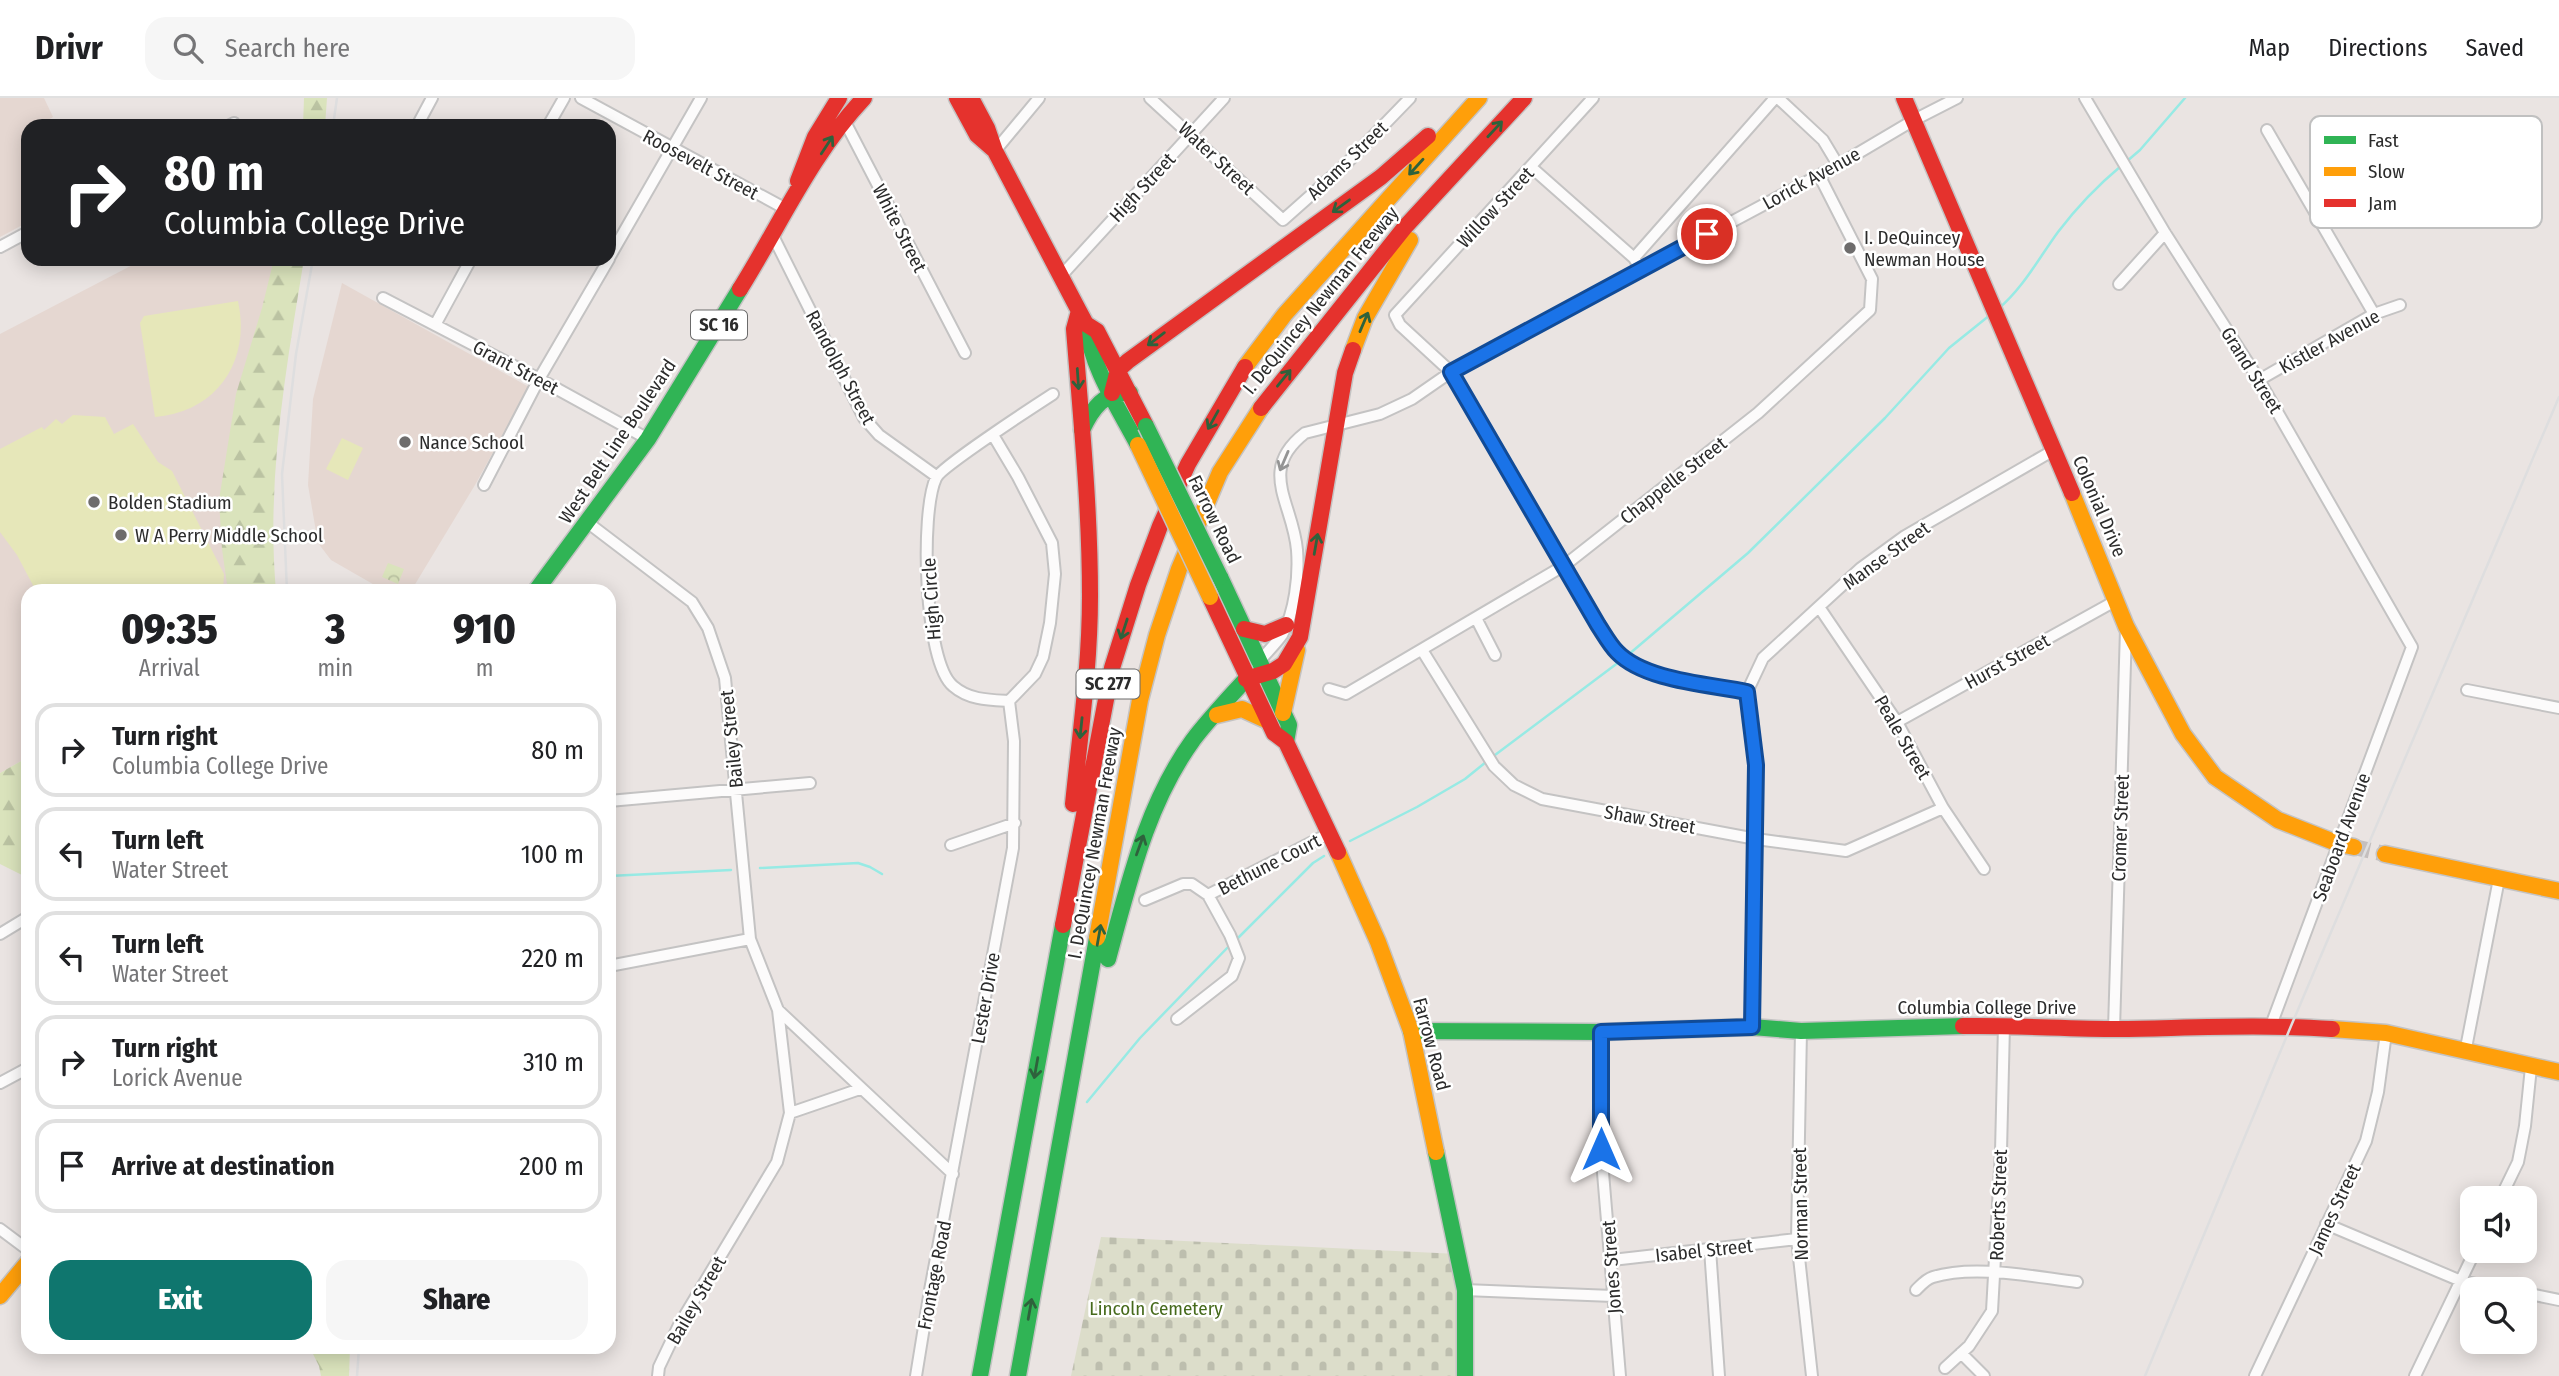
<!DOCTYPE html>
<style>
body{margin:0;font-family:"Fira Sans Condensed",sans-serif;background:#f6f6f6;color:#202124;height:100vh;display:flex;flex-direction:column;font-size:26px;white-space:nowrap}
*{box-sizing:border-box;margin:0}
p{font-size:23px;color:#757577}
.icon{flex:none;width:38px;height:38px;fill:none;stroke:currentColor;stroke-width:2;stroke-linecap:round;stroke-linejoin:round}
.map{position:relative;flex:1;overflow:hidden}
.details{position:absolute;left:21px;top:486px;width:595px;height:770px;display:flex;flex-direction:column;background:#fff;border-radius:21px;box-shadow:0 4px 18px #0003}
.details>*{flex:none}
.guide{position:absolute;left:21px;top:21px;width:595px;height:147px;border-radius:21px;box-shadow:0 4px 18px #0003;background:#202124;color:#fff;overflow:hidden}
.controls{position:absolute;left:2460px;top:1088px;display:grid;gap:14px}
.controls a{display:grid;place-items:center;width:77px;height:77px;border-radius:14px;background:#fff;box-shadow:0 4px 18px #0003;font-size:35px}
.pin{position:absolute;display:grid;place-items:center;width:60px;height:60px;color:#fff;margin:-30px;border:4px solid #fff;border-radius:50%;box-shadow:0 2px 7px #0007}
.me{position:absolute;width:77px;margin:-38px;rotate:0deg;stroke-linejoin:round;filter:drop-shadow(0 0 5px #0008)}
.turn{display:flex;align-items:center;gap:24px;height:147px;padding:0 28px;font-size:32px}
.turn .icon{width:91px;height:91px;stroke-width:2.5}
.turn b{display:block;font-size:49px;line-height:60px}
.eta{display:flex;justify-content:space-evenly;align-items:center;height:119px;text-align:center}
.eta b{font-size:42px;font-weight:800;line-height:49px}
.button{display:flex;gap:14px;margin-top:auto;padding:14px 28px}
.button a{flex:1;height:80px;border-radius:21px;background:#0f766e;color:#fff;font-size:28px;font-weight:800;line-height:80px;text-align:center}
.button a+a{background:#f6f6f6;color:#202124}
ul{padding:0;list-style:none}
li{display:flex;align-items:center;gap:21px;height:94px;margin:0 14px 10px;padding:0 14px;border:4px solid #e0e0e0;border-radius:21px}
li div{flex:1}
li b{display:block;font-size:26px}
li em{font-style:normal}
header{display:flex;align-items:center;gap:42px;box-sizing:border-box;height:98px;padding:0 35px;background:#fff;border-bottom:2px solid #e0e0e0}
header strong{font-size:33px}
nav{display:flex;gap:38px;margin-inline-start:auto;font-size:24px}
.search{width:490px;height:63px;background:#f6f6f6;display:flex;align-items:center;gap:18px;box-sizing:border-box;padding:0 24px;border-radius:21px;color:#757577;font-size:26px}
.map>svg:first-child{display:block}
.education{fill:#e5d7d1}
.forest{fill:url(#forest-firs)}
.cemetery{fill:url(#cemetery-stones)}
.park{fill:url(#park-crowns)}
.pitch{fill:#e6e7b9}
.lines{fill:none;stroke-linecap:round;stroke-linejoin:round}
.stream{stroke:#97eae4;stroke-width:2.5}
.secondary-tunnel{stroke:#c4bfbe;stroke-width:16;stroke-dasharray:16 8;stroke-linecap:butt}
.street-casing{stroke:#c4c3c3;stroke-width:14}
.fast-casing{stroke:#c4c3c3;stroke-width:19}
.slow-casing{stroke:#c4c3c3;stroke-width:19}
.jam-casing{stroke:#c4c3c3;stroke-width:19}
.street{stroke:#fcfbfb;stroke-width:10}
.fast{stroke:#30b455;stroke-width:16}
.slow{stroke:#ff9f0a;stroke-width:16}
.jam{stroke:#e5322d;stroke-width:16}
.rail{stroke:#dededf;stroke-width:2.5}
.fast-bridge-casing{stroke:#c4c3c3;stroke-width:19;stroke-linecap:butt}
.slow-bridge-casing{stroke:#c4c3c3;stroke-width:19;stroke-linecap:butt}
.fast-bridge{stroke:#30b455;stroke-width:16}
.slow-bridge{stroke:#ff9f0a;stroke-width:16}
.oneway{stroke:#2e623c}
.oneway2{stroke:#949494}
.route-casing{stroke:#114b97;stroke-width:18}
.route{stroke:#1a73e8;stroke-width:12}
.poi-dot{fill:#6e6c6c;stroke:#fff;stroke-width:2.5}
.labels{text-anchor:middle;stroke-width:5;stroke-linejoin:round;paint-order:stroke}
.shield{fill:#fff;stroke:#6b6b6b;stroke-width:2}
.shield-label{font-size:18px;font-weight:bold;fill:#2c2c2c}
.street-label{font-size:19px;fill:#2c2c2c;stroke:#fff}
.poi-label{font-size:19px;fill:#2c2c2c;stroke:#fff;text-anchor:start}
.park-label{font-size:19px;fill:#466a1c;stroke:#fff}
.key{fill:#fff;stroke:#c0c0c0;stroke-width:2}
.key-label{font-size:19px;fill:#2c2c2c}
</style>
<header>
<strong>Drivr</strong>
<div class="search"><svg class="icon" aria-label="search" viewBox="0 0 24 24"><circle cx="10" cy="10" r="6"/><path d="M15 15l6 6"/></svg>Search here</div>
<nav><a>Map</a><a>Directions</a><a>Saved</a></nav>
</header>
<div class="map">
<svg width="2559" height="1278" viewBox="0 0 2559 1278">
<defs>
<pattern id="forest-firs" width="22" height="20" patternUnits="userSpaceOnUse" patternTransform="scale(1.75)"><rect width="22" height="20" fill="#dae3bc"/><path d="M5 1l3.5 6h-7zM16 11l3.5 6h-7z" fill="#bbc3a2"/></pattern>
<pattern id="cemetery-stones" width="16" height="16" patternUnits="userSpaceOnUse" patternTransform="scale(1.75)"><rect width="16" height="16" fill="#dcddca"/><path d="M2 7V4a2 2 0 0 1 4 0v3zM10 15v-3a2 2 0 0 1 4 0v3z" fill="#bdbeae"/></pattern>
<pattern id="park-crowns" width="20" height="18" patternUnits="userSpaceOnUse" patternTransform="scale(1.75)"><rect width="20" height="18" fill="#dae3bc"/><path d="M2 6a3 3 0 1 1 6 0M12 15a3 3 0 1 1 6 0" fill="none" stroke="#bbc3a2"/></pattern>
</defs>
<rect width="100%" height="100%" fill="#eae4e2"/>
<path class="education" d="M 0,0 L 44,0 L 53,19 L 41,26 L 42,28 L 28,28 L 28,124 L 0,139 Z
M 144,161 L 280,161 L 244,493 L 28,494 L 28,659 L 0,675 L 0,236 Z
M 342,185 L 529,289 L 475,387 L 411,493 L 385,493 L 331,462 L 318,445 L 308,387 L 313,301 Z"/>
<path class="forest" d="M 304,0 L 327,0 L 325,28 L 303,28 Z
M 274,161 L 304,161 C 286,271 266,382 276,493 L 228,493 L 222,451 L 219,402 L 236,296 L 262,210 Z
M 28,659 L 28,780 L 0,766 L 0,675 Z
M 310,1250 L 350,1250 L 349,1278 L 321,1278 L 319,1268 Z"/>
<path class="cemetery" d="M 1101,1139 L 1458,1156 L 1465,1278 L 1071,1278 Z"/>
<path class="park" d="M 388,465 L 404,471 L 398,486 L 382,479 Z"/>
<path class="pitch" d="M 238,203 C 251,262 218,314 155,319 L 140,225 L 144,218 Z
M 73,317 L 105,319 L 114,336 L 133,326 L 158,364 L 172,373 L 224,476 L 223,493 L 36,493 L 17,457 L 0,434 L 0,351 L 42,329 L 44,332 L 56,321 L 62,326 Z
M 342,340 L 363,350 L 348,382 L 326,371 Z"/>
<g class="lines">
<path class="stream" d="M 2126,64 L 2140,52 L 2185,0
M 1998,211 C 2023,190 2039,160 2058,134 C 2077,109 2097,88 2121,68
M 1628,557 L 1748,455 L 1885,320 L 1949,250 L 1990,217
M 1491,660 L 1623,561
M 1350,743 L 1417,709 L 1465,681 L 1486,664
M 760,770 L 858,765 L 870,769 L 882,776
M 609,778 L 731,772
M 1236,842 L 1313,765 L 1324,758
M 1087,1004 L 1140,940 L 1231,846"/>
<path class="secondary-tunnel" d="M 2354,749 L 2385,756"/>
<defs>
<path id="street" d="M 581,0 L 786,111
M 1150,0 L 1283,122 L 1346,66 L 1410,0
M 1593,0 L 1395,217 L 1400,227 L 1451,274 L 1598,527 C 1604,536 1610,547 1617,554 C 1645,583 1709,586 1747,594
M 1778,0 L 1823,42 L 1838,67
M 2085,0 L 2165,135 L 2259,282 L 2412,549 L 2270,930
M 843,20 L 965,255
M 228,28 L 234,25
M 417,28 L 432,0
M 548,28 L 564,0
M 2267,32 L 2374,216
M 995,53 L 1039,0
M 1531,69 L 1634,160
M 773,138 L 864,320 L 879,337 L 936,378
M 0,149 L 28,134
M 609,160 L 701,0
M 1641,172 L 1634,160 L 1775,0
M 1061,178 L 1224,0
M 2119,186 L 2165,135
M 383,200 L 539,281 L 648,341
M 435,227 L 471,161
M 2259,282 L 2374,216 L 2400,207
M 993,337 L 1018,379 L 1052,445 L 1055,476 L 1050,525 L 1043,559 L 1035,576 L 1009,603 C 989,602 969,602 953,588 C 924,564 920,414 936,380 C 941,369 1036,307 1053,296
M 484,387 L 539,281 L 609,161
M 587,424 L 692,504 L 708,530 L 725,580 L 750,841 L 778,912 L 953,1076
M 1819,509 L 1897,624 L 1943,710 L 1984,771
M 1476,520 L 1495,557
M 1422,552 L 1494,668 L 1514,687 L 1542,701 L 1756,741 L 1846,753 L 1943,710
M 1257,566 C 1265,556 1275,547 1282,537 C 1295,514 1299,478 1297,452 C 1293,405 1257,372 1305,335 L 1380,316 L 1412,301 L 1451,274 L 1838,67 L 1914,22 L 1957,0
M 1329,591 L 1346,596 L 1565,467 L 1758,315 L 1870,212 L 1872,181 L 1819,77
M 2467,592 L 2559,610
M 1747,594 L 1763,560 L 1861,470 L 1905,438 L 2054,352
M 1747,594 L 1756,667 L 1752,929
M 1897,624 L 2117,502
M 609,703 L 810,685
M 951,747 L 1015,725
M 1145,802 L 1183,786 L 1192,786 L 1208,797 L 1330,735
M 0,836 L 28,819
M 609,868 L 750,841
M 1177,921 L 1232,878 L 1239,860 L 1230,837 L 1208,797
M 2114,931 L 2126,531
M 1801,933 L 1797,1141 L 1812,1278
M 1601,934 L 1601,1051 L 1620,1278
M 2465,955 L 2499,781
M 0,985 L 28,970
M 790,1015 L 860,991
M 2500,1101 L 2518,1064 L 2525,1028 L 2531,969
M 2326,1126 L 2461,1183 L 2507,1192
M 0,1131 L 28,1152
M 1710,1151 L 1719,1278
M 1612,1162 L 1797,1141
M 1465,1192 L 1613,1198
M 1916,1192 C 1921,1187 1926,1181 1933,1179 C 1975,1166 2034,1179 2077,1184
M 2525,1195 L 2559,1202
M 1961,1255 L 1984,1278
M 1945,1270 L 1969,1248 L 1992,1213 L 2001,1053 L 2004,927
M 658,1278 L 659,1269 L 679,1227 L 777,1064 L 790,1015 L 778,912
M 916,1278 L 930,1192 L 1013,750 L 1014,643 L 1009,603
M 2255,1278 L 2366,1043 L 2378,994 L 2386,935
M 2415,1278 L 2475,1153"/>
<path id="fast" d="M 1086,226 C 1091,269 1118,309 1138,347
M 1082,332 C 1092,311 1104,293 1130,295
M 1220,479 L 1289,627 L 1286,644
M 535,494 L 648,341 L 740,191
M 1108,861 C 1129,785 1146,707 1193,642 C 1209,621 1228,601 1246,581
M 1411,933 L 1601,934 L 1752,929 L 1801,933 L 1963,928
M 1436,1054 L 1465,1192 L 1465,1278
M 980,1278 L 1063,827
M 1018,1278 L 1097,840"/>
<path id="slow" d="M 1353,252 L 1365,220 L 1410,142
M 1245,269 L 1285,216 L 1479,0
M 2072,395 L 2126,528 L 2183,636 L 2215,679 L 2278,722 L 2339,746 L 2354,749
M 1283,615 L 1297,552
M 1217,617 L 1242,611 L 1268,623
M 1338,754 L 1378,844 L 1411,933 L 1436,1054
M 2385,756 L 2559,793
M 1097,840 L 1140,602 L 1157,537 L 1179,471 L 1220,374 L 1261,310
M 2332,931 L 2386,935 L 2559,974
M 0,1198 L 28,1164"/>
<path id="jam" d="M 957,0 L 977,37 L 993,51
M 971,0 L 987,30 L 995,53 L 1079,213 L 1086,226 L 1097,233 L 1146,328
M 1904,0 L 2072,395
M 798,83 L 815,39 L 839,0
M 740,191 C 780,127 812,55 864,0
M 1112,295 L 1118,272 L 1128,263 L 1381,79 L 1428,38
M 1261,310 L 1405,129 L 1524,0
M 1210,499 L 1274,635 L 1286,644 L 1338,754
M 1244,531 L 1265,536 L 1286,527
M 1246,581 L 1273,573 L 1284,566 L 1300,539 L 1345,275 L 1353,252
M 1073,706 C 1080,637 1090,568 1090,498 C 1090,409 1081,320 1074,231 L 1079,213
M 1063,827 L 1112,570 L 1138,487 L 1160,428 L 1188,366 L 1245,269
M 1963,928 C 2014,927 2066,931 2118,931 C 2189,930 2261,926 2332,931"/>
</defs>
<use href="#street" class="street-casing"/>
<use href="#fast" class="fast-casing"/>
<use href="#slow" class="slow-casing"/>
<use href="#jam" class="jam-casing"/>
<use href="#street" class="street"/>
<use href="#fast" class="fast"/>
<use href="#slow" class="slow"/>
<use href="#jam" class="jam"/>
<path class="rail" d="M 333,28 L 337,0
M 287,494 L 282,376 L 296,256 L 313,161
M 357,1278 L 359,1250
M 2145,1278 L 2291,928 L 2559,299"/>
<defs>
<path id="fast-bridge" d="M 1146,328 L 1220,479"/>
<path id="slow-bridge" d="M 1138,347 L 1210,499"/>
</defs>
<use href="#fast-bridge" class="fast-bridge-casing"/>
<use href="#slow-bridge" class="slow-bridge-casing"/>
<use href="#fast-bridge" class="fast-bridge"/>
<use href="#slow-bridge" class="slow-bridge"/>
</g>
<defs><path id="oneway-shaft" d="M-6 0H5M1.5-3L5.5 0L1.5 3" fill="none" stroke-width="1.6" stroke-linecap="round" stroke-linejoin="round" transform="scale(1.75)"/></defs>
<g class="oneway">
<use href="#oneway-shaft" transform="translate(1495 31) rotate(-47)"/>
<use href="#oneway-shaft" transform="translate(827 47) rotate(-57)"/>
<use href="#oneway-shaft" transform="translate(1416 69) rotate(132)"/>
<use href="#oneway-shaft" transform="translate(1341 108) rotate(144)"/>
<use href="#oneway-shaft" transform="translate(1364 224) rotate(-67)"/>
<use href="#oneway-shaft" transform="translate(1156 241) rotate(143)"/>
<use href="#oneway-shaft" transform="translate(1284 280) rotate(-51)"/>
<use href="#oneway-shaft" transform="translate(1078 281) rotate(86)"/>
<use href="#oneway-shaft" transform="translate(1213 322) rotate(119)"/>
<use href="#oneway-shaft" transform="translate(1316 446) rotate(-80)"/>
<use href="#oneway-shaft" transform="translate(1124 531) rotate(108)"/>
<use href="#oneway-shaft" transform="translate(1081 630) rotate(96)"/>
<use href="#oneway-shaft" transform="translate(1140 747) rotate(-70)"/>
<use href="#oneway-shaft" transform="translate(1099 837) rotate(-80)"/>
<use href="#oneway-shaft" transform="translate(1036 970) rotate(100)"/>
<use href="#oneway-shaft" transform="translate(1030 1211) rotate(-80)"/>
</g>
<use class="oneway2" href="#oneway-shaft" transform="translate(1284 363) rotate(113)"/>
<g class="lines">
<defs>
<path id="route" d="M 1601,1051 L 1601,934 L 1752,929 L 1756,667 L 1747,594 C 1709,586 1645,583 1617,554 C 1610,547 1604,536 1598,527 L 1451,274 L 1707,136"/>
</defs>
<use href="#route" class="route-casing"/>
<use href="#route" class="route"/>
</g>
<g class="poi-dot">
<circle cx="1850" cy="150" r="7"/>
<circle cx="405" cy="344" r="7"/>
<circle cx="94" cy="404" r="7"/>
<circle cx="121" cy="437" r="7"/>
</g>
<g class="labels">
<g class="shield">
<rect x="691" y="212.5" width="56" height="29" rx="5"/>
<rect x="1076.5" y="571.5" width="63" height="29" rx="5"/>
</g>
<g class="shield-label">
<text x="719" y="233">SC 16</text>
<text x="1108" y="592">SC 277</text>
</g>
<g class="street-label">
<text transform="translate(1217 60) rotate(43)" y="7">Water Street</text>
<text transform="translate(1347 62) rotate(-44)" y="7">Adams Street</text>
<text transform="translate(701 66) rotate(28)" y="7">Roosevelt Street</text>
<text transform="translate(1811 80) rotate(-29)" y="7">Lorick Avenue</text>
<text transform="translate(1142 89) rotate(-47)" y="7">High Street</text>
<text transform="translate(1495 109) rotate(-47)" y="7">Willow Street</text>
<text transform="translate(900 130) rotate(63)" y="7">White Street</text>
<text transform="translate(1320 202) rotate(-51)" y="7">I. DeQuincey Newman Freeway</text>
<text transform="translate(2329 243) rotate(-29)" y="7">Kistler Avenue</text>
<text transform="translate(516 269) rotate(28)" y="7">Grant Street</text>
<text transform="translate(841 269) rotate(62)" y="7">Randolph Street</text>
<text transform="translate(2252 272) rotate(58)" y="7">Grand Street</text>
<text transform="translate(617 343) rotate(-56)" y="7">West Belt Line Boulevard</text>
<text transform="translate(1673 382) rotate(-38)" y="7">Chappelle Street</text>
<text transform="translate(2100 408) rotate(67)" y="7">Colonial Drive</text>
<text transform="translate(1215 421) rotate(64)" y="7">Farrow Road</text>
<text transform="translate(1886 457) rotate(-36)" y="7">Manse Street</text>
<text transform="translate(931 501) rotate(-94)" y="7">High Circle</text>
<text transform="translate(2007 563) rotate(-29)" y="7">Hurst Street</text>
<text transform="translate(1903 639) rotate(60)" y="7">Peale Street</text>
<text transform="translate(731 641) rotate(-96)" y="7">Bailey Street</text>
<text transform="translate(1650 721) rotate(10)" y="7">Shaw Street</text>
<text transform="translate(2120 730) rotate(-88)" y="7">Cromer Street</text>
<text transform="translate(2341 739) rotate(-70)" y="7">Seaboard Avenue</text>
<text transform="translate(1094 745) rotate(-80)" y="7">I. DeQuincey Newman Freeway</text>
<text transform="translate(1269 766) rotate(-27)" y="7">Bethune Court</text>
<text transform="translate(985 900) rotate(-80)" y="7">Lester Drive</text>
<text x="1987" y="916">Columbia College Drive</text>
<text transform="translate(1432 946) rotate(75)" y="7">Farrow Road</text>
<text transform="translate(1800 1106) rotate(-91)" y="7">Norman Street</text>
<text transform="translate(1998 1107) rotate(-88)" y="7">Roberts Street</text>
<text transform="translate(2334 1111) rotate(-65)" y="7">James Street</text>
<text transform="translate(1704 1152) rotate(-6)" y="7">Isabel Street</text>
<text transform="translate(1611 1169) rotate(-94)" y="7">Jones Street</text>
<text transform="translate(934 1177) rotate(-79)" y="7">Frontage Road</text>
<text transform="translate(696 1202) rotate(-60)" y="7">Bailey Street</text>
</g>
<g class="poi-label">
<text x="1864" y="146">I. DeQuincey<tspan x="1864" dy="22">Newman House</tspan></text>
<text x="419" y="351">Nance School</text>
<text x="108" y="411">Bolden Stadium</text>
<text x="135" y="444">W A Perry Middle School</text>
</g>
<g class="park-label">
<text x="1156" y="1217">Lincoln Cemetery</text>
</g>
</g>
<rect x="2310" y="18" width="232" height="112" rx="10" class="key"/>
<rect x="2324" y="38" width="32" height="8" fill="#30b455"/>
<rect x="2324" y="69" width="32" height="9" fill="#ff9f0a"/>
<rect x="2324" y="101" width="32" height="8" fill="#e5322d"/>
<g class="key-label">
<text x="2368" y="49">Fast</text>
<text x="2368" y="80">Slow</text>
<text x="2368" y="112">Jam</text>
</g>
</svg>
<div class="controls">
<a><svg class="icon" aria-label="sound" viewBox="0 0 24 24"><path d="M4 9h4l5-4v14l-5-4H4zM17 9q2 3 0 6"/></svg></a>
<a><svg class="icon" aria-label="search" viewBox="0 0 24 24"><circle cx="10" cy="10" r="6"/><path d="M15 15l6 6"/></svg></a>
</div>
<div class="pin" style="left:1707px;top:136px;background:#d93025"><svg class="icon" aria-label="arrive" viewBox="0 0 24 24"><path d="M6 21V4h12l-3 4 3 4H6"/></svg></div>
<svg class="me" style="left:1601px;top:1051px" viewBox="-20 -20 40 40"><path d="M0-17L14 15 0 8-14 15z" fill="#1a73e8" stroke="#fff" stroke-width="4"/></svg>
<div class="guide">
<div class="turn"><svg class="icon" aria-label="right" viewBox="0 0 24 24"><path d="M7 20v-9h11M14 6l5 5-5 5"/></svg><div><b>80 m</b>Columbia College Drive</div></div>
</div>
<section class="details">
<div class="eta">
<div><b>09:35</b><p>Arrival</p></div>
<div><b>3</b><p>min</p></div>
<div><b>910</b><p>m</p></div>
</div>
<ul>
<li><svg class="icon" aria-label="right" viewBox="0 0 24 24"><path d="M7 20v-9h11M14 6l5 5-5 5"/></svg><div><b>Turn right</b><p>Columbia College Drive</p></div><em>80 m</em></li>
<li><svg class="icon" aria-label="left" viewBox="0 0 24 24"><path d="M17 20v-9H6M10 6l-5 5 5 5"/></svg><div><b>Turn left</b><p>Water Street</p></div><em>100 m</em></li>
<li><svg class="icon" aria-label="left" viewBox="0 0 24 24"><path d="M17 20v-9H6M10 6l-5 5 5 5"/></svg><div><b>Turn left</b><p>Water Street</p></div><em>220 m</em></li>
<li><svg class="icon" aria-label="right" viewBox="0 0 24 24"><path d="M7 20v-9h11M14 6l5 5-5 5"/></svg><div><b>Turn right</b><p>Lorick Avenue</p></div><em>310 m</em></li>
<li><svg class="icon" aria-label="arrive" viewBox="0 0 24 24"><path d="M6 21V4h12l-3 4 3 4H6"/></svg><div><b>Arrive at destination</b></div><em>200 m</em></li>
</ul>
<div class="button"><a>Exit</a><a>Share</a></div>
</section>
</div>
